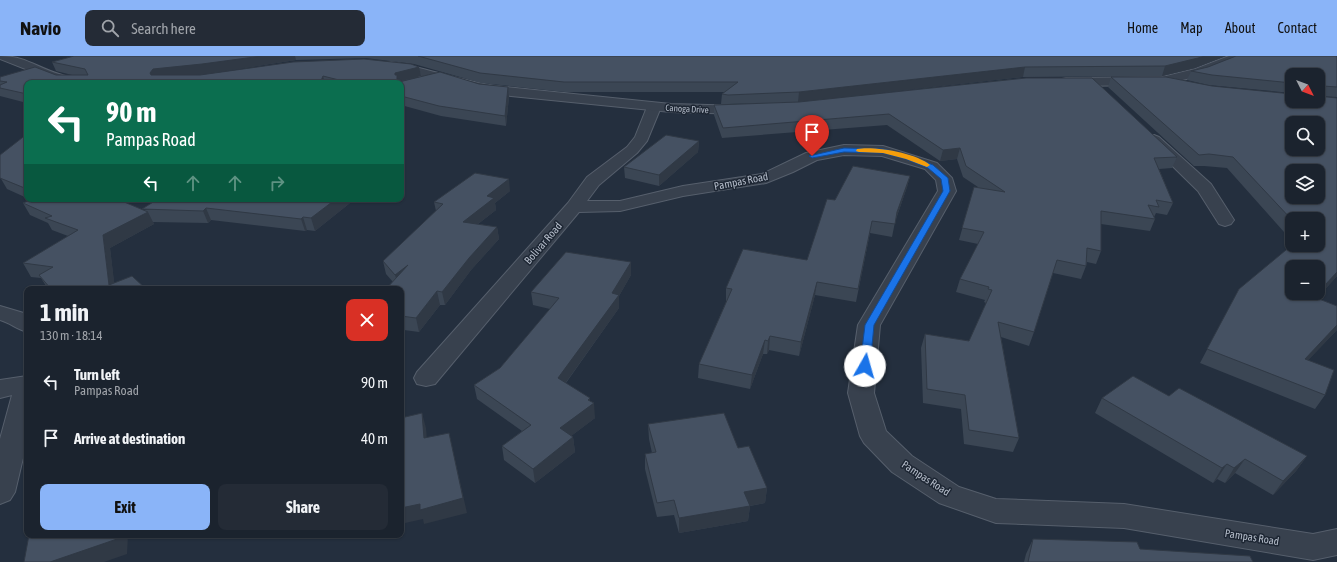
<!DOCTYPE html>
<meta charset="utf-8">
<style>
body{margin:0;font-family:"Asap Condensed",sans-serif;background:#242b36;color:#f1f3f6;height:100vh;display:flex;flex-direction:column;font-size:15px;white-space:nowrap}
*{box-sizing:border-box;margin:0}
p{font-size:13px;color:#a0a4aa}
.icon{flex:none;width:22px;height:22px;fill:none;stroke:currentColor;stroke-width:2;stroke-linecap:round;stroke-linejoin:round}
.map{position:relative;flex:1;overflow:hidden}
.sheet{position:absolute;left:24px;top:230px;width:380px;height:252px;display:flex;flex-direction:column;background:#1b232e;border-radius:8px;box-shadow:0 1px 3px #0004,0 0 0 1px #39404a}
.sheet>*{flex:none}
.banner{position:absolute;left:24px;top:24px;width:380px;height:122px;border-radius:8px;box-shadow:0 1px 3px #0004,0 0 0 1px #39404a;background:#0b6e4f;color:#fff;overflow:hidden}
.needle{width:26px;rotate:132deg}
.buttons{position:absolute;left:1285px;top:12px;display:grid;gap:8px}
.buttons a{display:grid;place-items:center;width:40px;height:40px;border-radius:8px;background:#1b232e;box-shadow:0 1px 3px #0004,0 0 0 1px #39404a;font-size:20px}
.pin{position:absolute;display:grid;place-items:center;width:34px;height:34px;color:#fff;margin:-41px -17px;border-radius:50% 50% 50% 0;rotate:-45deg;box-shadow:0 0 4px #0007}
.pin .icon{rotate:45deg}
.me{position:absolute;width:44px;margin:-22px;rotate:7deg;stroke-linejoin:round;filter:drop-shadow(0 0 3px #0008)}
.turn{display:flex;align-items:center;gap:14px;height:84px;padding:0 16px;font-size:18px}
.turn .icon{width:52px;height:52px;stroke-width:2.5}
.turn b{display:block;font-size:28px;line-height:34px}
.lanes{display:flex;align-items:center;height:38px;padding:0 16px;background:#0003;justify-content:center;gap:20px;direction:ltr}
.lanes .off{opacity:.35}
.round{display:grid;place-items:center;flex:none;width:42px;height:42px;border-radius:8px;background:#242b36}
.head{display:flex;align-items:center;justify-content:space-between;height:68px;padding:0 16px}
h1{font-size:24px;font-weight:700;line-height:30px}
.cta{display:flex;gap:8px;margin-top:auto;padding:8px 16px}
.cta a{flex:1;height:46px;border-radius:8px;background:#8ab4f8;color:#111;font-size:16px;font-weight:700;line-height:46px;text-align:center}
.cta a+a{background:#242b36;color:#f1f3f6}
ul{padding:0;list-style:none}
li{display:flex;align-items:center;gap:12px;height:56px;padding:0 16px}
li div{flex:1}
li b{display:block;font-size:15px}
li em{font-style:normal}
header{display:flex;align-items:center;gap:24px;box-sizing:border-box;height:56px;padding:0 20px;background:#8ab4f8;color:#111}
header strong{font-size:19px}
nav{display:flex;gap:22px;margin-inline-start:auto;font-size:14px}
.search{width:280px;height:36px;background:#242b36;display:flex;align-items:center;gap:10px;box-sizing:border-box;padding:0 14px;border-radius:8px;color:#a0a4aa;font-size:15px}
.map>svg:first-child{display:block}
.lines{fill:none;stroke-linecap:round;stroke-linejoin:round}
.minor-casing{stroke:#565f6c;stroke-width:2}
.tertiary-casing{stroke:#565f6c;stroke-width:2}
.minor{fill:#38414e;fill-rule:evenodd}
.tertiary{fill:#38414e;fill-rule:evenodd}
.wall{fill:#3b4654}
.shaded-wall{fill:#303945}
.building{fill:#455162;stroke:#303945;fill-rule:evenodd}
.route{fill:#1a73e8;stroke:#114b97}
.slow{fill:#f59e0b}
.labels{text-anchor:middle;stroke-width:3;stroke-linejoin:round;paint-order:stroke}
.far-street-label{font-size:9px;fill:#b4bcc9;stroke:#1d2633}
.street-label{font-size:11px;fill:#b4bcc9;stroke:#1d2633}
</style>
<header>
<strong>Navio</strong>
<div class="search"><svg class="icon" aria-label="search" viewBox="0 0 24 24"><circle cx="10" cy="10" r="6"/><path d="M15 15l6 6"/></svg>Search here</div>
<nav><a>Home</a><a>Map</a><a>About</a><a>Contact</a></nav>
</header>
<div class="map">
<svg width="1337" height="506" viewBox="0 0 1337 506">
<rect width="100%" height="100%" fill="#242f3e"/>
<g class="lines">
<defs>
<path id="minor" d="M 654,47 L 659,48 L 661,51 L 647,85 L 637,97 L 599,129 L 587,145 L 620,145 L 683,130 L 762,118 L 806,97 L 844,89 L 883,90 L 937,107 L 952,122 L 956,135 L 880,269 L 874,337 L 886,375 L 912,400 L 959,431 L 996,443 L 1124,448 L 1313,478 L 1337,473 L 1337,499 L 1313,504 L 1124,472 L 996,467 L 939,447 L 892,416 L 864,387 L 860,380 L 848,337 L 858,269 L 938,135 L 936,124 L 925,113 L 882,100 L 844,99 L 817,104 L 793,116 L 766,127 L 683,140 L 620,155 L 579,156 L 435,328 L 426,330 L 417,328 L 414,322 L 417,316 L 568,147 L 587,121 L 627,91 L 635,81 L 647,51 L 649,48 Z
M 1154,79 L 1159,81 L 1211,128 L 1234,164 L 1231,168 L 1225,170 L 1219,168 L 1198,135 L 1149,87 L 1146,84 L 1149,81 Z
M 0,250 L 27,258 L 27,276 C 17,273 10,267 0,264 Z
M 27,320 L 27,385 L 15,436 L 10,444 L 0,448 L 0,383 L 12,339 L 0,342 L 0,324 Z"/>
<path id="tertiary" d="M 0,0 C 25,0 36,11 59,18 C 69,22 79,22 89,24 L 91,27 L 61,27 L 0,3 Z
M 1229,0 L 1242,0 L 1236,6 L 1203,19 L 1162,29 L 1066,30 L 1062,29 L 1060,26 L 1062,23 L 1066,22 L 1162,21 L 1195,13 Z
M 391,6 C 427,12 460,25 496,30 L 671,48 L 745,50 L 750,51 L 752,54 L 750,57 L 745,58 L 671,56 L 511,40 L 470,34 L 412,18 L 387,13 L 385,10 L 387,7 Z"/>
</defs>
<use href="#minor" class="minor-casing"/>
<use href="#tertiary" class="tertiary-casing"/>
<use href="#minor" class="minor"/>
<use href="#tertiary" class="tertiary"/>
</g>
<path class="wall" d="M 74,0 L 1225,0 L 1195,12 L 1162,20 L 1023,21 L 798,46 L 729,48 L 799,46 L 1026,22 L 1177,101 L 1172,112 L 1159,113 L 1173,147 L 1167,159 L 1156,157 L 1154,161 L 1155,163 L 1150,175 L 1101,168 L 1101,195 L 1096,208 L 1087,206 L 1086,210 L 1081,223 L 1053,217 L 1034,276 L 1029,290 L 1001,281 L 1019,382 L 1013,396 L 964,388 L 961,353 L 923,347 L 921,292 L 925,278 L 969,285 L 986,247 L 984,246 L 985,244 L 956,236 L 960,223 L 978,188 L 959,184 L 974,131 L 978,131 L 963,121 L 957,103 L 940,105 L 887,69 L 722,82 L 714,59 L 714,49 L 728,48 L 721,48 L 722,38 L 725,36 L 565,36 L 481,27 L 414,8 L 366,2 L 296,4 L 206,18 L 191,19 L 419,11 L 421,20 L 399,26 L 479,28 L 508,31 L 509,41 L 506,70 L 441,60 L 401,49 L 401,27 L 27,27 L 27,47 L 0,40 L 0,21 L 72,19 L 56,15 L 52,6 Z
M 1337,0 L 1337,41 L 1318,40 L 1337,220 L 1317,242 L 1337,250 L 1337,274 L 1308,304 L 1325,339 L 1315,353 L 1200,307 L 1239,233 L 1318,189 L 1292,163 L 1292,185 L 1227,112 L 1204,110 L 1194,110 L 1108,31 L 1111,21 L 1212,30 L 1318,45 L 1292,19 L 1292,37 L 1208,29 L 1187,24 L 1191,15 L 1208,11 Z
M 27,78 L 27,142 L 7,133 L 0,121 Z
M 699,85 L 698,96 L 659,130 L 625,122 L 624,111 Z
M 910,120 L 907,131 L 895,166 L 892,181 L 870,177 L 856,246 L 815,239 L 799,300 L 769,294 L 767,298 L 763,298 L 750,333 L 698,322 L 699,308 L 726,246 L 726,232 L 807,204 L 835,144 Z
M 510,135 L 495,147 L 496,154 L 478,168 L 497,171 L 499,183 L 471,214 L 445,249 L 440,249 L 419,276 L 404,274 L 401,277 L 401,233 L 393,226 L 386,218 L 383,205 L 436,155 L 434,146 Z
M 29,143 L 117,143 L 142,154 L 355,143 L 315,175 L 307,174 L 305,175 L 211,164 L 208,167 L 153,166 L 154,168 L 110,192 L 114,227 L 146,233 L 48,233 L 41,222 L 31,221 L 23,207 L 68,180 L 52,174 L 48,167 L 30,159 L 23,147 L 31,144 Z
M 631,206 L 631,219 L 619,240 L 619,252 L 566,327 L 590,345 L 595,362 L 571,380 L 573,381 L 575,396 L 535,427 L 504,404 L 502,390 L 522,375 L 477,343 L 474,329 L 500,312 L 550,253 L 533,249 L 531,236 Z
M 1169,340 L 1307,400 L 1296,415 L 1273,439 L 1235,417 L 1225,427 L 1217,423 L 1213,427 L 1095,357 L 1102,342 Z
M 648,368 L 738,392 L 767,432 L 765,447 L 750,450 L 748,465 L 679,477 L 674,459 L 657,461 L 645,413 L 645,398 L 652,397 L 649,383 Z
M 1033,483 L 1140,493 L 1253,506 L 1024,506 L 1026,498 Z"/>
<path class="shaded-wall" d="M 262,0 L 295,0 L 296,4 L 206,18 L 157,23 L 154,26 L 150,17 L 153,13 Z
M 1205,0 L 1225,0 L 1195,12 L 1162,20 L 1165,10 Z
M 419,11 L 421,20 L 397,26 L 395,17 Z
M 1025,11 L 1023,21 L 798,46 L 799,36 Z
M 323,20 L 325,27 L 320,27 Z
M 508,31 L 509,41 L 506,70 L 505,60 Z
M 1318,34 L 1322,34 L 1318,41 Z
M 699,85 L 698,96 L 659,130 L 659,119 Z
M 960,92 L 957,103 L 940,105 L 943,94 Z
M 910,120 L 907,131 L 894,168 L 897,156 Z
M 509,123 L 510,135 L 495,147 L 496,154 L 465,178 L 463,166 L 487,140 Z
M 336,143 L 355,143 L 315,175 L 311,162 Z
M 206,152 L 211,164 L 208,167 L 203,155 Z
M 148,156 L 154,168 L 110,192 L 115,233 L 109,229 L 103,179 Z
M 303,161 L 307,174 L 305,175 L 301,163 Z
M 497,171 L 499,183 L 471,214 L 445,249 L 442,236 L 469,202 Z
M 631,206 L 631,219 L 619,240 L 619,252 L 559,336 L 558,322 L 612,237 Z
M 408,209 L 399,232 L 395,219 Z
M 1337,216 L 1337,220 L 1306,255 L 1314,241 Z
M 817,226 L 815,239 L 799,300 L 801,286 Z
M 437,235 L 440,249 L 419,276 L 416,262 Z
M 401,262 L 404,274 L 401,277 Z
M 1337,269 L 1337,274 L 1296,317 L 1305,303 Z
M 770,280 L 769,294 L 767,298 L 768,285 Z
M 765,284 L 763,298 L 750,333 L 752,319 Z
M 590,342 L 590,350 L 594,347 L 595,362 L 562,387 L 560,372 Z
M 422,357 L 426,372 L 428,397 L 424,382 Z
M 449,377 L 467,457 L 424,468 L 423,463 L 405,467 L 403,460 L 401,461 L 401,447 L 420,448 Z
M 573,381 L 575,396 L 535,427 L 533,413 Z
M 1307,400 L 1296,415 L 1273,439 L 1283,425 Z
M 1245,403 L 1235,417 L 1225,427 L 1234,412 Z
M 1227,408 L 1217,423 L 1213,427 L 1222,412 Z
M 767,432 L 765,447 L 743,451 L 744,436 Z
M 750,450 L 748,465 L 679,477 L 679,462 Z
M 117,479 L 128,479 L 127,498 L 104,506 L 50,506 Z"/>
<path class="building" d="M 74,0 L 262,0 L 202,8 L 153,13 L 150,17 L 151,19 L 200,19 L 293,6 L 364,3 L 411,8 L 419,11 L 395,17 L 395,19 L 397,19 L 397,24 L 399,26 L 440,16 L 479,28 L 508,31 L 505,60 L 439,50 L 401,40 L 401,27 L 351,27 L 323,20 L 320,27 L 27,27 L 27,38 L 0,32 L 0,29 L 7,26 L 0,25 L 0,21 L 35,11 L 56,19 L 88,19 L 85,13 L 52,6 Z
M 418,0 L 1205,0 L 1198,2 L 1165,10 L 1025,11 L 799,36 L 728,39 L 722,38 L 738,26 L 564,26 L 480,17 Z
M 1236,0 L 1337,0 L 1337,31 L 1323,30 L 1322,34 L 1318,34 L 1318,19 L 1292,19 L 1292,27 L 1212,19 L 1191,15 L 1208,11 Z
M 1111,21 L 1166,21 L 1212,30 L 1292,38 L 1292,45 L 1318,45 L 1318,40 L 1337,42 L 1337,216 L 1314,241 L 1337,250 L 1337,269 L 1305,303 L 1334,314 L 1325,339 L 1207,293 L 1239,233 L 1292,189 L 1318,189 L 1318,163 L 1292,163 L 1292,164 L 1233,101 L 1209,98 L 1199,99 ZM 1292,67 L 1318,67 L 1318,93 L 1292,93 ZM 1292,115 L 1318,115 L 1318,141 L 1292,141 ZM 1292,211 L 1318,211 L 1318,237 L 1292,237 Z
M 1026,22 L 1092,22 L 1177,101 L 1154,102 L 1173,147 L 1156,144 L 1159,151 L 1148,149 L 1155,163 L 1101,155 L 1101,195 L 1087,192 L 1086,210 L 1057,204 L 1034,276 L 998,266 L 1019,382 L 969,374 L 965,339 L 927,333 L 925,278 L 969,285 L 992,234 L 988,233 L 989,231 L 960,223 L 984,176 L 962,172 L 974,131 L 1005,136 L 966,110 L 960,92 L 943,94 L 889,58 L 723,72 L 714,49 L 799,46 Z
M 27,78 L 27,133 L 0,122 L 0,99 Z
M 666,79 L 699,85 L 659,119 L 624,111 Z
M 853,110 L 910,120 L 897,156 L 895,168 L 872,165 L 858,233 L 817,226 L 801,286 L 770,280 L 768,285 L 765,284 L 752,319 L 699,308 L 732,233 L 726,232 L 743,193 L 807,204 L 827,143 L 835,144 Z
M 475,117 L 509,123 L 487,140 L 494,142 L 463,166 L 497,171 L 469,202 L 442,236 L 437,235 L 416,262 L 401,260 L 401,233 L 386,233 L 408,209 L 395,219 L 383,205 L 443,148 L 434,146 Z
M 33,143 L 117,143 L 148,156 L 103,179 L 109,229 L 132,220 L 146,233 L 51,233 L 39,219 L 53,211 L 23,207 L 78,174 L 45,162 L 52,160 L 23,147 Z
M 158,143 L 336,143 L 311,162 L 303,161 L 301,163 L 206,152 L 203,155 L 142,153 Z
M 566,196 L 631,206 L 612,237 L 619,239 L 558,322 L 590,342 L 588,344 L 594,347 L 560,372 L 573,381 L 533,413 L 502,390 L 531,369 L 474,329 L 500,312 L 559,242 L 531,236 Z
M 1133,320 L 1169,340 L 1179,332 L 1307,400 L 1283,425 L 1245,403 L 1234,412 L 1227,408 L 1222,412 L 1102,342 Z
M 422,357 L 424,382 L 449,377 L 463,442 L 420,454 L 420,448 L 401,452 L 401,362 Z
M 724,357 L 738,392 L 749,390 L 767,432 L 744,436 L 750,450 L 679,462 L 674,444 L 657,447 L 645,398 L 656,396 L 648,368 Z
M 29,479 L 117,479 L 117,483 L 50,506 L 24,506 Z
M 1033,483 L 1137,486 L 1140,493 L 1250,500 L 1253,506 L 1028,506 Z"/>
<path class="route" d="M 844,92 L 883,93 L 911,100 L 933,109 L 948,122 L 950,135 L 874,269 L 870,310 L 865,313 L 860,310 L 865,269 L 943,135 L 941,123 L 928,112 L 906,103 L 883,97 L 844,96 L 812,102 L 809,100 Z"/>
<path class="slow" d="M 857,93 C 875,90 916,97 930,109 L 927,111 L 906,103 L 883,97 L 859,96 L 856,95 Z"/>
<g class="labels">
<g class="far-street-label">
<text transform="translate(687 53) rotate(3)" y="3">Canoga Drive</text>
</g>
<g class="street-label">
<text transform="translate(741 125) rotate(-11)" y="4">Pampas Road</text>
<text transform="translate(543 187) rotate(-49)" y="4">Bolivar Road</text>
<text transform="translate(926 422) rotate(33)" y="4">Pampas Road</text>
<text transform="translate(1252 481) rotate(9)" y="4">Pampas Road</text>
</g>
</g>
</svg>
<div class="buttons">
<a><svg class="needle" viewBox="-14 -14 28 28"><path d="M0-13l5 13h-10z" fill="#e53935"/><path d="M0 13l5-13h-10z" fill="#a0a4aa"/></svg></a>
<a><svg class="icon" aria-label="search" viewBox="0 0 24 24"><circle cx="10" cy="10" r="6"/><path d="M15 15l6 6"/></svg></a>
<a><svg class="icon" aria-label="layers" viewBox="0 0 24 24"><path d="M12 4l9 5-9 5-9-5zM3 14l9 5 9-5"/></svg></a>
<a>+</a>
<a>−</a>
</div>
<div class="pin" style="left:812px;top:100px;background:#d93025"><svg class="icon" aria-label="arrive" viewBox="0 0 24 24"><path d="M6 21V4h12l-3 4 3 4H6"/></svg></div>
<svg class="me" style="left:865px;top:310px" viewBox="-20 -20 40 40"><circle r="19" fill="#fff"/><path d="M0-13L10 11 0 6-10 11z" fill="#1a73e8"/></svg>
<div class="banner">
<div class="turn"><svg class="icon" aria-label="left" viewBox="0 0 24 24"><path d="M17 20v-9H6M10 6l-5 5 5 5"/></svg><div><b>90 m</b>Pampas Road</div></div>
<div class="lanes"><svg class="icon" aria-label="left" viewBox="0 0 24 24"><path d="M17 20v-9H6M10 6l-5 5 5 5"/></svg><svg class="icon off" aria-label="ahead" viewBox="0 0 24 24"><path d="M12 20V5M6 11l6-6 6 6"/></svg><svg class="icon off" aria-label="ahead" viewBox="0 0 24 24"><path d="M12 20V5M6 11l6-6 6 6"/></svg><svg class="icon off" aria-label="right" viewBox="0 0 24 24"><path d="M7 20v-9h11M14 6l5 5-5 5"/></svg></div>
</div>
<section class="sheet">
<div class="head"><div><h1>1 min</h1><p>130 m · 18:14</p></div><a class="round" style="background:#d93025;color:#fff"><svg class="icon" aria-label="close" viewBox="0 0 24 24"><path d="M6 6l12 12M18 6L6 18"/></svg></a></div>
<ul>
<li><svg class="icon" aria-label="left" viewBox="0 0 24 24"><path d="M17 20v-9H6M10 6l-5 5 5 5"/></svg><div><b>Turn left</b><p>Pampas Road</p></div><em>90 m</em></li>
<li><svg class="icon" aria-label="arrive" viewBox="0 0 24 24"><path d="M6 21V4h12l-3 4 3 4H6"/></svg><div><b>Arrive at destination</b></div><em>40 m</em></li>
</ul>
<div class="cta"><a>Exit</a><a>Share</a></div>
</section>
</div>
